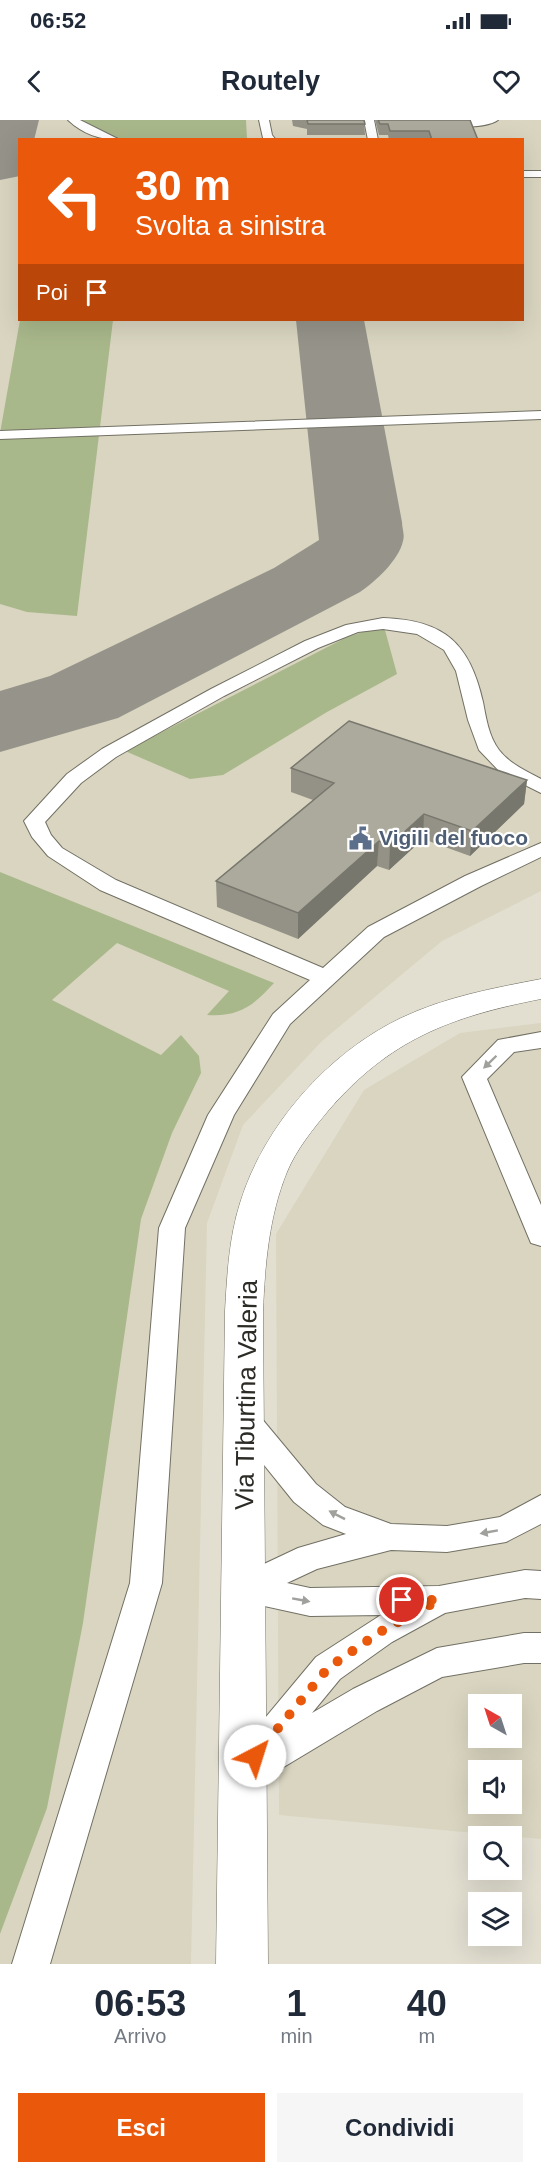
<!DOCTYPE html>
<html lang="it">
<style>
body{margin:0;font-family:Arial,sans-serif;background:#f6f6f7;color:#1f2937;height:100vh;display:flex;flex-direction:column;font-size:22px;white-space:nowrap}
*{box-sizing:border-box;margin:0}
p{font-size:20px;color:#747a83}
.icon{flex:none;width:33px;height:33px;fill:none;stroke:currentColor;stroke-width:2;stroke-linecap:round;stroke-linejoin:round}
.map{position:relative;height:1844px;overflow:hidden}
.side{display:flex;flex-direction:column;background:#fff;flex:1}
.side>*{flex:none}
.hud{position:absolute;left:18px;top:18px;width:506px;height:183px;border-radius:0px;box-shadow:0 6px 24px #0002;background:#ea580c;color:#fff;overflow:hidden}
.needle{width:39px;rotate:321deg}
.controls{position:absolute;left:468px;top:1574px;display:grid;gap:12px}
.controls a{display:grid;place-items:center;width:54px;height:54px;border-radius:0px;background:#fff;box-shadow:0 6px 24px #0002;font-size:30px}
.pin{position:absolute;display:grid;place-items:center;width:51px;height:51px;color:#fff;margin:-26px;border:3px solid #fff;border-radius:50%;box-shadow:0 2px 6px #0007}
.me{position:absolute;width:66px;margin:-33px;rotate:40deg;stroke-linejoin:round;filter:drop-shadow(0 0 4px #0008)}
.turn{display:flex;align-items:center;gap:21px;height:126px;padding:0 18px;font-size:27px}
.turn .icon{width:78px;height:78px;stroke-width:2.5}
.turn b{display:block;font-size:42px;line-height:51px}
.then{display:flex;align-items:center;height:57px;padding:0 18px;background:#0003;gap:12px;font-size:22px}
.eta{display:flex;justify-content:space-evenly;align-items:center;height:102px;text-align:center}
.eta b{font-size:36px;font-weight:700;line-height:42px}
.cta{display:flex;gap:12px;margin-top:auto;padding:12px 18px}
.cta a{flex:1;height:69px;border-radius:0px;background:#ea580c;color:#fff;font-size:24px;font-weight:700;line-height:69px;text-align:center}
.cta a+a{background:#f6f6f7;color:#1f2937}
.status{display:flex;justify-content:space-between;align-items:center;height:42px;padding:0 30px;background:#fff;direction:ltr}
.status svg{height:16px;fill:currentColor}
header{display:flex;justify-content:space-between;align-items:center;height:78px;padding:0 18px;background:#fff;font-size:27px;font-weight:700}
.map>svg:first-child{display:block}
.built{fill:#d9d5c0;fill-rule:evenodd}
.green{fill:#a9b88b}
.lines{fill:none;stroke-linecap:round;stroke-linejoin:round}
.taxiway{fill:#96948a;fill-rule:evenodd}
.service-casing{stroke:#727064;stroke-width:2}
.tertiary-casing{stroke:#727064;stroke-width:1}
.service{fill:#fff;fill-rule:evenodd}
.tertiary{fill:#fff;fill-rule:evenodd}
.wall{fill:#949287}
.shaded-wall{fill:#78776e}
.building{fill:#acaa9d;stroke:#78776e;stroke-width:1.5}
.oneway{fill:#a0a09d}
.route{stroke:#ea580c;stroke-width:10;stroke-dasharray:0 18}
.labels{text-anchor:middle;stroke-width:4.5;stroke-linejoin:round;paint-order:stroke}
.service-label{font-size:21px;font-weight:bold;fill:#4e5e75;stroke:#fff;text-anchor:start}
.near-street-label{font-size:26px;fill:#2c2b26;stroke:#fff}
</style>
<div class="status"><b>06:52</b><svg viewBox="0 0 49 12"><path d="M0 12V9h3v3zM5 12V6h3v6zM10 12V3h3v9zM15 12V0h3v12zM26 1h20v11H26zM47 4h2v5h-2z"/></svg></div>
<header><svg class="icon" aria-label="back" viewBox="0 0 24 24"><path d="M15 5l-7 7 7 7"/></svg>Routely<svg class="icon" aria-label="heart" viewBox="0 0 24 24"><path d="M12 20l-8-8c-3-5 5-10 8-4 3-6 11-1 8 4z"/></svg></header>
<div class="map">
<svg width="541" height="1844" viewBox="0 0 541 1844">
<rect width="100%" height="100%" fill="#e2dfd1"/>
<path class="built" d="M 0,0 L 541,0 L 541,771 L 442,821 L 322,921 L 243,1005 L 207,1103 L 191,1844 L 0,1844 ZM 20,20 L 522,20 L 522,200 L 20,200 Z
M 541,903 L 541,1719 L 279,1695 L 276,1114 L 364,970 L 460,913 ZM 478,1584 L 512,1584 L 512,1617 L 478,1617 ZM 478,1650 L 512,1650 L 512,1683 L 478,1683 Z"/>
<path class="green" d="M 77,0 L 246,0 L 247,19 L 118,19 Z
M 20,200 L 113,200 L 77,496 L 27,492 L 0,484 L 0,313 Z
M 368,510 L 385,510 L 397,554 L 327,592 L 223,655 L 190,659 L 125,631 L 345,518 Z
M 0,752 L 274,863 C 253,886 239,897 207,895 L 229,871 L 117,823 L 52,880 L 161,935 L 181,915 L 199,936 L 201,953 L 172,1013 L 141,1099 L 83,1503 L 47,1688 L 0,1814 Z"/>
<g class="lines">
<path class="taxiway" d="M 0,0 L 39,0 L 34,20 L 20,20 L 20,56 L 0,60 Z
M 296,200 L 364,200 L 402,402 C 402,408 405,415 403,421 C 399,440 375,462 360,472 L 118,598 L 0,632 L 0,571 L 50,556 L 274,448 L 319,420 Z"/>
<defs>
<path id="service" d="M 68,0 L 80,0 L 120,20 C 100,20 83,14 68,0 Z
M 259,0 L 269,0 L 272,15 L 276,20 L 263,18 Z
M 364,0 L 374,0 L 378,20 L 368,20 Z
M 430,0 L 498,0 C 486,9 443,9 430,0 Z
M 522,51 L 541,51 L 541,57 L 522,57 Z
M 541,291 L 541,299 L 0,319 L 0,311 Z
M 383,498 C 445,500 470,524 483,582 C 486,598 489,617 499,630 C 510,644 526,651 541,659 L 541,673 L 501,653 L 479,630 L 468,600 L 456,551 L 444,530 L 417,514 L 383,509 L 358,512 L 318,528 L 224,576 L 116,637 L 81,663 L 45,702 L 51,715 L 62,728 L 116,760 L 323,848 L 368,807 L 465,756 L 541,723 L 541,737 L 481,766 L 384,817 L 290,904 L 234,995 L 185,1108 L 162,1463 L 50,1844 L 12,1844 L 130,1463 L 159,1108 L 208,995 L 273,894 L 310,860 L 100,770 L 48,736 L 32,717 L 24,701 L 67,654 L 102,629 L 211,569 L 305,521 L 346,505 Z
M 541,912 L 541,928 L 514,932 L 487,959 L 541,1085 L 541,1126 L 531,1123 L 528,1116 L 462,957 L 498,920 Z
M 246,1289 L 257,1293 L 316,1364 L 345,1387 L 391,1404 L 447,1406 L 500,1397 L 541,1375 L 541,1404 L 506,1422 L 447,1432 L 391,1430 L 317,1449 L 287,1463 L 310,1468 L 439,1466 L 525,1450 L 541,1451 L 541,1479 L 525,1478 L 445,1493 L 392,1522 L 340,1559 L 312,1593 L 353,1569 L 437,1528 L 524,1513 L 541,1513 L 541,1543 L 524,1543 L 442,1557 L 377,1591 L 252,1666 L 240,1671 L 228,1666 L 222,1654 C 227,1643 235,1639 240,1628 L 316,1537 L 381,1495 L 310,1496 L 232,1479 L 227,1469 L 232,1459 L 298,1428 L 346,1414 L 323,1405 L 294,1382 L 235,1309 L 231,1301 L 235,1293 Z"/>
<path id="tertiary" d="M 541,859 L 541,879 C 450,897 390,919 328,991 C 313,1009 296,1030 287,1052 C 269,1096 265,1144 263,1191 L 268,1844 L 216,1844 L 225,1191 C 227,1155 229,1118 240,1083 C 264,1005 328,933 401,898 C 445,877 494,868 541,859 Z"/>
</defs>
<use href="#service" class="service-casing"/>
<use href="#tertiary" class="tertiary-casing"/>
<use href="#service" class="service"/>
<use href="#tertiary" class="tertiary"/>
</g>
<path class="wall" d="M 292,0 L 364,0 L 365,15 L 307,15 L 307,9 L 293,6 Z
M 375,0 L 470,0 L 478,20 L 389,20 L 388,15 L 379,15 Z
M 291,648 L 527,660 L 524,684 L 470,736 L 423,719 L 389,750 L 377,746 L 298,819 L 217,787 L 216,761 L 313,680 L 291,672 Z"/>
<path class="shaded-wall" d="M 527,660 L 524,684 L 470,736 L 472,711 Z
M 424,694 L 423,719 L 389,750 L 390,725 Z
M 379,721 L 377,746 L 298,819 L 298,793 Z"/>
<path class="building" d="M 307,0 L 364,0 L 365,4 L 308,4 Z
M 378,0 L 470,0 L 478,20 L 432,20 L 429,11 L 390,11 L 388,4 L 380,4 Z
M 349,601 L 527,660 L 472,711 L 424,694 L 390,725 L 379,721 L 298,793 L 216,761 L 334,663 L 291,648 Z"/>
<defs><path id="oneway-solid" d="M-6-.8H1V-3.2L6.5 0L1 3.2V.8H-6Z" transform="scale(1.5)"/></defs>
<g class="oneway">
<use href="#oneway-solid" transform="translate(490 942) rotate(136)"/>
<use href="#oneway-solid" transform="translate(337 1395) rotate(-153)"/>
<use href="#oneway-solid" transform="translate(489 1412) rotate(170)"/>
<use href="#oneway-solid" transform="translate(301 1480) rotate(10)"/>
</g>
<g class="lines">
<path class="route" d="M 255,1636 L 328,1548 L 380,1512 L 439,1480 L 402,1480"/>
</g>
<defs>
<symbol id="civic-bare" viewBox="-9 -9 18 18"><path d="M-.6-6.5H3V-4.5H.6V-3L4-1V1h2V6H-6V1h2V-1L-.6-3ZM-1.2 2.5V6h2.4V2.5Z" fill="#5c6f8a" stroke="#fff" stroke-width="2.5" paint-order="stroke"/></symbol>
</defs>
<g fill-rule="evenodd">
<use href="#civic-bare" x="344" y="702" width="33" height="33"/>
</g>
<g class="labels">
<g class="service-label">
<text x="379" y="725">Vigili del fuoco</text>
</g>
<g class="near-street-label">
<text transform="translate(246 1275) rotate(-89)" y="9">Via Tiburtina Valeria</text>
</g>
</g>
</svg>
<div class="controls">
<a><svg class="needle" viewBox="-14 -14 28 28"><path d="M0-13l5 13h-10z" fill="#e53935"/><path d="M0 13l5-13h-10z" fill="#747a83"/></svg></a>
<a><svg class="icon" aria-label="sound" viewBox="0 0 24 24"><path d="M4 9h4l5-4v14l-5-4H4zM17 9q2 3 0 6"/></svg></a>
<a><svg class="icon" aria-label="search" viewBox="0 0 24 24"><circle cx="10" cy="10" r="6"/><path d="M15 15l6 6"/></svg></a>
<a><svg class="icon" aria-label="layers" viewBox="0 0 24 24"><path d="M12 4l9 5-9 5-9-5zM3 14l9 5 9-5"/></svg></a>
</div>
<div class="pin" style="left:402px;top:1480px;background:#d93025"><svg class="icon" aria-label="arrive" viewBox="0 0 24 24"><path d="M6 21V4h12l-3 4 3 4H6"/></svg></div>
<svg class="me" style="left:255px;top:1636px" viewBox="-20 -20 40 40"><circle r="19" fill="#fff"/><path d="M0-13L10 11 0 6-10 11z" fill="#ea580c"/></svg>
<div class="hud">
<div class="turn"><svg class="icon" aria-label="left" viewBox="0 0 24 24"><path d="M17 20v-9H6M10 6l-5 5 5 5"/></svg><div><b>30 m</b>Svolta a sinistra</div></div>
<div class="then">Poi<svg class="icon" aria-label="arrive" viewBox="0 0 24 24"><path d="M6 21V4h12l-3 4 3 4H6"/></svg></div>
</div>
</div>
<section class="side">
<div class="eta">
<div><b>06:53</b><p>Arrivo</p></div>
<div><b>1</b><p>min</p></div>
<div><b>40</b><p>m</p></div>
</div>
<div class="cta"><a>Esci</a><a>Condividi</a></div>
</section>
